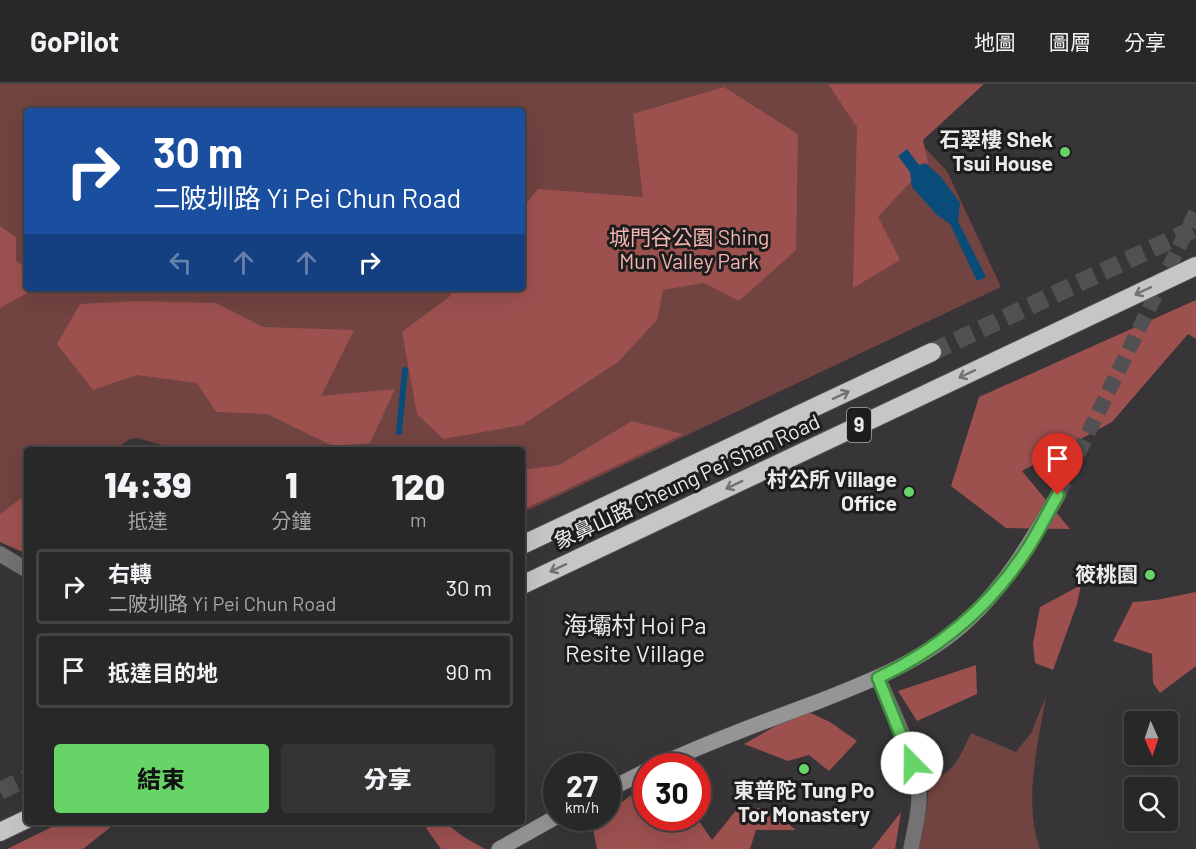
<!DOCTYPE html>
<html lang="zh-TW">
<meta charset="utf-8">
<style>
body{margin:0;font-family:Barlow,"Noto Sans TC",sans-serif;background:#353435;color:#f1f3f6;height:100vh;display:flex;flex-direction:column;font-size:22px;white-space:nowrap}
*{box-sizing:border-box;margin:0}
p{font-size:20px;color:#a5a6a8}
.icon{flex:none;width:33px;height:33px;fill:none;stroke:currentColor;stroke-width:2;stroke-linecap:round;stroke-linejoin:round}
.map{position:relative;flex:1;overflow:hidden}
.details{position:absolute;left:24px;top:363px;width:501px;height:378px;display:flex;flex-direction:column;background:#292829;border-radius:6px;box-shadow:0 6px 24px #0002,0 0 0 2px #454446}
.details>*{flex:none}
.hud{position:absolute;left:24px;top:24px;width:501px;height:183px;border-radius:6px;box-shadow:0 6px 24px #0002,0 0 0 2px #454446;background:#1a4fa0;color:#fff;overflow:hidden}
.needle{width:39px;rotate:177deg}
.fabs{position:absolute;left:1124px;top:627px;display:grid;gap:12px}
.fabs a{display:grid;place-items:center;width:54px;height:54px;border-radius:6px;background:#292829;box-shadow:0 6px 24px #0002,0 0 0 2px #454446;font-size:30px}
.speed{position:absolute;left:543px;top:669px;display:flex;gap:12px;font-size:30px;font-weight:700;text-align:center}
.speed>*{display:grid;place-content:center;width:78px;height:78px;border-radius:50%;background:#292829;box-shadow:0 6px 24px #0002,0 0 0 2px #454446;line-height:1}
.speed small{font-size:15px;font-weight:400}
.speed .limit{border:9px solid #d22;background:#fff;color:#111}
.pin{position:absolute;display:grid;place-items:center;width:51px;height:51px;color:#fff;margin:-62px -26px;border-radius:50% 50% 50% 0;rotate:-45deg;box-shadow:0 0 6px #0007}
.pin .icon{rotate:45deg}
.me{position:absolute;width:66px;margin:-33px;rotate:338deg;stroke-linejoin:round;filter:drop-shadow(0 0 4px #0008)}
.turn{display:flex;align-items:center;gap:21px;height:126px;padding:0 30px;font-size:27px}
.turn .icon{width:78px;height:78px;stroke-width:2.5}
.turn b{display:block;font-size:42px;line-height:51px}
.lanes{display:flex;align-items:center;height:57px;padding:0 30px;background:#0003;justify-content:center;gap:30px;direction:ltr}
.lanes .off{opacity:.35}
.eta{display:flex;justify-content:space-evenly;align-items:center;height:102px;text-align:center}
.eta b{font-size:36px;font-weight:800;line-height:42px}
.primary-button{display:flex;gap:12px;margin-top:auto;padding:12px 30px}
.primary-button a{flex:1;height:69px;border-radius:6px;background:#66d466;color:#111;font-size:24px;font-weight:800;line-height:69px;text-align:center}
.primary-button a+a{background:#353435;color:#f1f3f6}
ul{padding:0;list-style:none}
li{display:flex;align-items:center;gap:18px;height:75px;margin:0 12px 9px;padding:0 18px;border:3px solid #454446;border-radius:6px}
li div{flex:1}
li b{display:block;font-size:22px}
li em{font-style:normal}
header{display:flex;align-items:center;gap:36px;box-sizing:border-box;height:84px;padding:0 30px;background:#292829;border-bottom:2px solid #454446}
header strong{font-size:28px}
nav{display:flex;gap:33px;margin-inline-start:auto;font-size:21px}
.map>svg:first-child{display:block}
.green{fill:#714341;fill-rule:evenodd}
.forest{fill:#9c514f}
.water{fill:#094c7a}
.lines{fill:none;stroke-linecap:round;stroke-linejoin:round}
.stream{stroke:#094c7a;stroke-width:6}
.secondary-tunnel{stroke:#525052;stroke-width:15;stroke-dasharray:15 8;stroke-linecap:butt}
.highway-tunnel{stroke:#525052;stroke-width:18;stroke-dasharray:18 9;stroke-linecap:butt}
.street-casing{stroke:#545254;stroke-width:16}
.secondary-casing{stroke:#545254;stroke-width:16}
.highway-casing{stroke:#545254;stroke-width:20}
.street{stroke:#747273;stroke-width:15}
.secondary{stroke:#969495;stroke-width:15}
.highway{stroke:#c8c5c6;stroke-width:18}
.oneway{stroke:#737172}
.route-casing{stroke:#428a42;stroke-width:15}
.route{stroke:#66d466;stroke-width:10}
.poi-dot{fill:#66d466;stroke:#1e1d1e;stroke-width:2}
.labels{text-anchor:middle;stroke-width:6;stroke-linejoin:round;paint-order:stroke}
.shield{fill:#1e1d1e;stroke:#aeadae;stroke-width:1.5}
.shield-label{font-size:20px;font-weight:bold;fill:#ecebec}
.poi-label{font-size:21px;font-weight:bold;fill:#ecebec;stroke:#1e1d1e;text-anchor:end}
.park-label{font-size:21px;fill:#f5b4af;stroke:#1e1d1e}
.street-label{font-size:21px;fill:#ecebec;stroke:#1e1d1e}
.quarter-label{font-size:24px;fill:#ecebec;stroke:#1e1d1e}
</style>
<header>
<strong>GoPilot</strong>
<nav><a>地圖</a><a>圖層</a><a>分享</a></nav>
</header>
<div class="map">
<svg width="1196" height="765" viewBox="0 0 1196 765">
<rect width="100%" height="100%" fill="#373537"/>
<path class="green" d="M 0,0 L 864,0 L 947,87 L 1001,203 L 522,429 L 522,366 L 178,366 L 138,354 L 130,355 L 114,366 L 27,366 L 27,423 L 0,440 ZM 27,27 L 522,27 L 522,204 L 27,204 Z
M 1046,612 C 1038,661 1023,717 1040,765 L 917,765 C 921,747 931,718 927,701 C 956,684 957,679 971,649 L 1016,668 L 1031,649 Z"/>
<path class="forest" d="M 828,0 L 984,0 L 923,56 L 928,79 L 878,133 L 900,176 L 853,204 L 857,43 Z
M 724,3 L 798,50 L 796,166 L 739,217 L 704,199 L 663,206 L 657,236 L 618,278 L 522,341 L 443,355 L 417,330 L 402,248 L 449,213 L 456,204 L 522,204 L 522,125 L 538,105 L 643,113 L 633,30 Z
M 0,142 L 16,153 L 16,177 L 27,184 L 27,204 L 37,204 L 0,224 Z
M 1196,216 L 1196,255 L 1188,250 L 1112,338 L 1022,387 L 1070,445 L 1006,444 L 951,402 L 979,313 Z
M 136,217 L 216,219 L 263,243 L 354,246 L 321,312 L 395,305 L 370,359 L 333,362 L 267,330 L 216,328 L 197,299 L 137,291 L 93,306 L 57,260 L 80,220 Z
M 632,337 L 683,350 L 522,426 L 522,386 L 559,381 Z
M 27,410 L 27,470 L 0,458 L 0,430 Z
M 1081,501 L 1077,520 L 1053,586 L 1035,579 L 1033,559 L 1040,523 Z
M 1196,508 L 1196,582 L 1160,609 L 1153,599 L 1152,570 L 1113,557 L 1133,518 L 1156,516 Z
M 976,581 L 977,610 L 917,637 L 898,607 Z
M 804,626 L 830,638 L 857,657 L 829,687 L 809,671 L 788,677 L 744,660 Z
M 630,712 L 646,713 L 646,734 L 697,734 L 712,756 L 738,724 L 768,724 L 796,746 L 756,746 L 750,765 L 597,765 L 592,740 L 600,734 L 608,734 L 608,728 Z
M 901,728 L 895,765 L 872,765 Z
M 62,738 L 117,738 L 83,765 L 7,765 Z
M 436,738 L 444,738 L 464,753 L 485,765 L 441,765 L 426,744 Z"/>
<path class="water" d="M 907,65 L 919,81 L 925,79 L 941,93 L 960,119 L 958,137 L 986,193 L 977,197 L 950,140 L 937,131 L 912,103 L 910,88 L 898,72 Z"/>
<g class="lines">
<path class="stream" d="M 399,348 L 405,286"/>
<path class="secondary-tunnel" d="M 1058,411 L 1196,128"/>
<path class="highway-tunnel" d="M 932,268 L 1196,144
M 0,707 L 27,694"/>
<defs>
<path id="street" d="M 0,470 L 27,486
M 878,594 C 891,624 918,678 919,709 C 920,728 914,747 911,765"/>
<path id="secondary" d="M 657,682 C 709,658 763,638 817,618 C 871,597 925,576 968,536 C 1007,500 1032,456 1058,411
M 608,706 L 646,687
M 499,765 L 556,733"/>
<path id="highway" d="M 522,461 L 932,268
M 522,501 L 1196,182
M 0,748 L 27,735"/>
</defs>
<use href="#street" class="street-casing"/>
<use href="#secondary" class="secondary-casing"/>
<use href="#highway" class="highway-casing"/>
<use href="#street" class="street"/>
<use href="#secondary" class="secondary"/>
<use href="#highway" class="highway"/>
</g>
<defs><path id="oneway-shaft" d="M-6 0H5M1.5-3L5.5 0L1.5 3" fill="none" stroke-width="1.6" stroke-linecap="round" stroke-linejoin="round" transform="scale(1.5)"/></defs>
<g class="oneway">
<use href="#oneway-shaft" transform="translate(1143 207) rotate(155)"/>
<use href="#oneway-shaft" transform="translate(967 290) rotate(155)"/>
<use href="#oneway-shaft" transform="translate(841 311) rotate(-25)"/>
<use href="#oneway-shaft" transform="translate(734 401) rotate(155)"/>
<use href="#oneway-shaft" transform="translate(558 484) rotate(155)"/>
</g>
<g class="lines">
<defs>
<path id="route" d="M 912,679 L 878,594 C 939,565 989,524 1026,467 C 1038,449 1047,429 1058,411"/>
</defs>
<use href="#route" class="route-casing"/>
<use href="#route" class="route"/>
</g>
<g class="poi-dot">
<circle cx="1065" cy="68" r="6"/>
<circle cx="909" cy="408" r="6"/>
<circle cx="1150" cy="491" r="6"/>
<circle cx="804" cy="685" r="6"/>
</g>
<g class="labels">
<rect class="shield" x="847" y="324" width="24" height="34" rx="4.5"/>
<g class="shield-label">
<text x="859" y="348">9</text>
</g>
<g class="poi-label">
<text x="1053" y="63">石翠樓 Shek<tspan x="1053" dy="24">Tsui House</tspan></text>
<text x="897" y="403">村公所 Village<tspan x="897" dy="24">Office</tspan></text>
<text x="1138" y="498">筱桃園</text>
<text x="804" y="714" text-anchor="middle">東普陀 Tung Po<tspan x="804" dy="24">Tor Monastery</tspan></text>
</g>
<g class="park-label">
<text x="689" y="161">城門谷公園 Shing<tspan x="689" dy="24">Mun Valley Park</tspan></text>
</g>
<g class="street-label">
<text transform="translate(687 398) rotate(-25)" y="7">象鼻山路 Cheung Pei Shan Road</text>
</g>
<g class="quarter-label">
<text x="635" y="550">海壩村 Hoi Pa<tspan x="635" dy="28">Resite Village</tspan></text>
</g>
</g>
</svg>
<div class="fabs">
<a><svg class="needle" viewBox="-14 -14 28 28"><path d="M0-13l5 13h-10z" fill="#e53935"/><path d="M0 13l5-13h-10z" fill="#a5a6a8"/></svg></a>
<a><svg class="icon" aria-label="search" viewBox="0 0 24 24"><circle cx="10" cy="10" r="6"/><path d="M15 15l6 6"/></svg></a>
</div>
<div class="speed"><div>27<small>km/h</small></div><div class="limit">30</div></div>
<div class="pin" style="left:1058px;top:411px;background:#d93025"><svg class="icon" aria-label="arrive" viewBox="0 0 24 24"><path d="M6 21V4h12l-3 4 3 4H6"/></svg></div>
<svg class="me" style="left:912px;top:679px" viewBox="-20 -20 40 40"><circle r="19" fill="#fff"/><path d="M0-13L10 11 0 6-10 11z" fill="#66d466"/></svg>
<div class="hud">
<div class="turn"><svg class="icon" aria-label="right" viewBox="0 0 24 24"><path d="M7 20v-9h11M14 6l5 5-5 5"/></svg><div><b>30 m</b>二陂圳路 Yi Pei Chun Road</div></div>
<div class="lanes"><svg class="icon off" aria-label="left" viewBox="0 0 24 24"><path d="M17 20v-9H6M10 6l-5 5 5 5"/></svg><svg class="icon off" aria-label="ahead" viewBox="0 0 24 24"><path d="M12 20V5M6 11l6-6 6 6"/></svg><svg class="icon off" aria-label="ahead" viewBox="0 0 24 24"><path d="M12 20V5M6 11l6-6 6 6"/></svg><svg class="icon" aria-label="right" viewBox="0 0 24 24"><path d="M7 20v-9h11M14 6l5 5-5 5"/></svg></div>
</div>
<section class="details">
<div class="eta">
<div><b>14:39</b><p>抵達</p></div>
<div><b>1</b><p>分鐘</p></div>
<div><b>120</b><p>m</p></div>
</div>
<ul>
<li><svg class="icon" aria-label="right" viewBox="0 0 24 24"><path d="M7 20v-9h11M14 6l5 5-5 5"/></svg><div><b>右轉</b><p>二陂圳路 Yi Pei Chun Road</p></div><em>30 m</em></li>
<li><svg class="icon" aria-label="arrive" viewBox="0 0 24 24"><path d="M6 21V4h12l-3 4 3 4H6"/></svg><div><b>抵達目的地</b></div><em>90 m</em></li>
</ul>
<div class="primary-button"><a>結束</a><a>分享</a></div>
</section>
</div>
